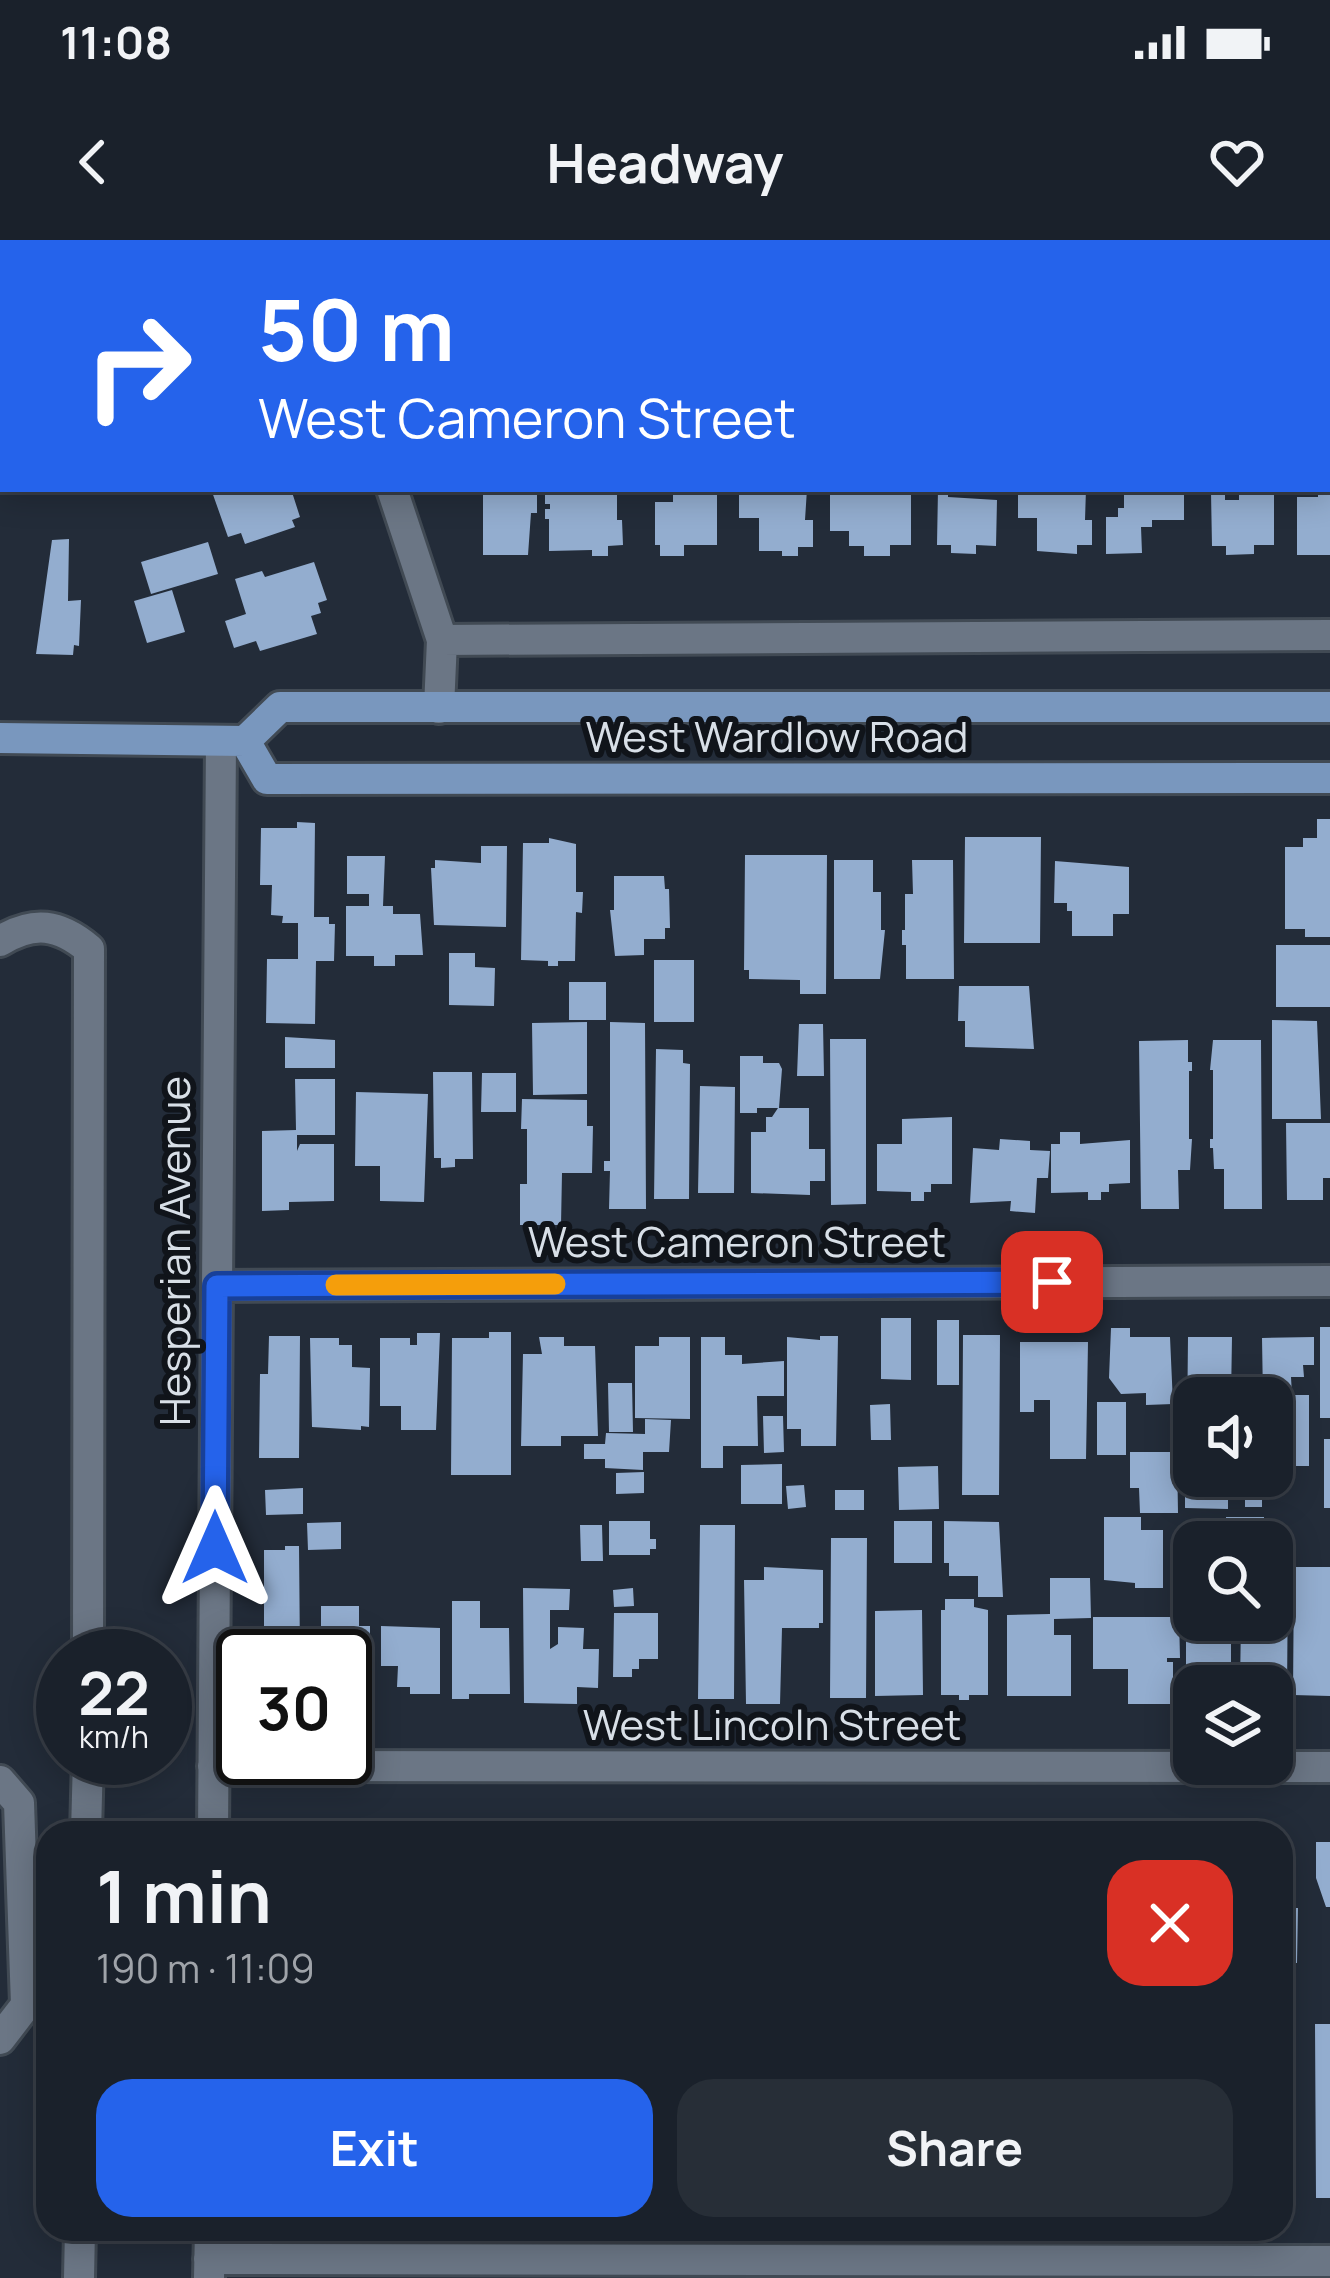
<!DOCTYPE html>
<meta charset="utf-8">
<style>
body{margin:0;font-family:Manrope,sans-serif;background:#272e37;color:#f1f3f6;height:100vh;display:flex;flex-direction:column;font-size:45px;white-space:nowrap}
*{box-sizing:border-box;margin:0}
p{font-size:39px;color:#9fa3a9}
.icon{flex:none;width:66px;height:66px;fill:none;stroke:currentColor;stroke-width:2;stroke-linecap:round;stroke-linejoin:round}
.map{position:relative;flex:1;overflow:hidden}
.details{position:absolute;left:36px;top:1581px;width:1257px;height:420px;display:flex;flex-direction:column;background:#1a212b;border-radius:36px;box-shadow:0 6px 30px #0003,0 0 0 3px #383e47}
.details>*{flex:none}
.guide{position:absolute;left:0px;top:0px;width:1332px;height:252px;box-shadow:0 6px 30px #0003,0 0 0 3px #383e47;background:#2563eb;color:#fff;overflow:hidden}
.controls{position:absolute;left:1173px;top:1137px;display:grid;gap:24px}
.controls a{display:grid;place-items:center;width:120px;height:120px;border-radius:24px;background:#1a212b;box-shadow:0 6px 30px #0003,0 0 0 3px #383e47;font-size:60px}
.speed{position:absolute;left:36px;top:1389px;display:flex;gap:24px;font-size:60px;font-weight:700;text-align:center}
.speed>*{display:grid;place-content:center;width:156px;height:156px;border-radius:50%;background:#1a212b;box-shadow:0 6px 30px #0003,0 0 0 3px #383e47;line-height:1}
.speed small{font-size:30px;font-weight:400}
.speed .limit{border:6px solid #111;border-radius:18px;background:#fff;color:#111}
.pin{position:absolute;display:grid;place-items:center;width:102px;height:102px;color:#fff;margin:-51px;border-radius:24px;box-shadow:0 6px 18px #0006}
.me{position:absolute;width:132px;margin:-66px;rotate:0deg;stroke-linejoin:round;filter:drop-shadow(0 0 9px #0008)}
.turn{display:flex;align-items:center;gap:42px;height:252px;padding:0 60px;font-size:54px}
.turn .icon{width:156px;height:156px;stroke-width:2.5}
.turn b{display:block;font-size:84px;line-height:102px}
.round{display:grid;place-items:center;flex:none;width:126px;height:126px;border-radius:36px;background:#272e37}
.overview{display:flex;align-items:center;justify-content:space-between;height:204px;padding:0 60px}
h1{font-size:72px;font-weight:700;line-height:90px}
.action{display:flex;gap:24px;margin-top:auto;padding:24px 60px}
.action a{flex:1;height:138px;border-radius:36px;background:#2563eb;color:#fff;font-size:48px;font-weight:700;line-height:138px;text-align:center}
.action a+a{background:#272e37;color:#f1f3f6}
.status{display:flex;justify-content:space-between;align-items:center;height:84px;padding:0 60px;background:#1a212b;direction:ltr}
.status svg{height:33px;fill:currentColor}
header{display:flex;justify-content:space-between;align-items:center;height:156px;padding:0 60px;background:#1a212b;font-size:54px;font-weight:700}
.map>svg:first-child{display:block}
.building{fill:#93adcf}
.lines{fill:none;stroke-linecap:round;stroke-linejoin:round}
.minor-casing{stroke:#414a54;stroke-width:36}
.major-casing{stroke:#414a54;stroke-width:36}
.highway-casing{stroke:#414a54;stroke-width:42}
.minor{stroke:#6b7685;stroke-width:30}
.major{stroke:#7997be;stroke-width:30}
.highway{stroke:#82ade4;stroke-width:36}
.route-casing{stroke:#184099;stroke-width:30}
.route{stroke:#2563eb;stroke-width:21}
.slow{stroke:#f59e0b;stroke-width:21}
.labels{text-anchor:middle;stroke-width:12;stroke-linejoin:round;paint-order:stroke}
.street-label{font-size:42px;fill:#d8dfe7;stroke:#10141a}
</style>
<div class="status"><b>11:08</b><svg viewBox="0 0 49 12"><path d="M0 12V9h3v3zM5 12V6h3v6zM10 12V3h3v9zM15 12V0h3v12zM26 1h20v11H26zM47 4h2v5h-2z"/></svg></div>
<header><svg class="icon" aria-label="back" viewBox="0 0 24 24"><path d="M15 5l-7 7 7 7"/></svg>Headway<svg class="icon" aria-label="heart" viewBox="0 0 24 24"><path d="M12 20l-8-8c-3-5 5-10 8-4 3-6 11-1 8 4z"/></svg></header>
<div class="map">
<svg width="1330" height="2038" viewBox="0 0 1330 2038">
<rect width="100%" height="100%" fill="#232c39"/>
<path class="building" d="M 211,249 L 291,249 L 300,277 L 292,280 L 295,287 L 245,304 L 241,293 L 228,297 Z
M 488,249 L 537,253 L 537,273 L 531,273 L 528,315 L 483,315 L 483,253 L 488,253 Z
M 549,249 L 594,249 L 594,255 L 617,255 L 617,280 L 622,280 L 623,305 L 608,306 L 608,316 L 592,316 L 592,310 L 549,311 L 549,279 L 545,279 L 545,269 L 550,269 L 550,264 L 545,264 L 545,255 L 549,255 Z
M 673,249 L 717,249 L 717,305 L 684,305 L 684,316 L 660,316 L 660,305 L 655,305 L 655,262 L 673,262 Z
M 739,249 L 807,249 L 805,280 L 813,280 L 813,307 L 798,307 L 798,316 L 782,316 L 782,311 L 759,311 L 759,278 L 739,278 Z
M 830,249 L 911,249 L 911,305 L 890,305 L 890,316 L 864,316 L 864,306 L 849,306 L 849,291 L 830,291 Z
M 938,249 L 948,249 L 948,257 L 997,260 L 996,306 L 976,305 L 976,314 L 951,313 L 951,305 L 937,305 Z
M 1018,249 L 1040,249 L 1040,253 L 1044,253 L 1044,249 L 1086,249 L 1085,280 L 1092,280 L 1092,305 L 1077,305 L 1077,314 L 1037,311 L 1037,278 L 1018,278 Z
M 1124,249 L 1184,249 L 1184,280 L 1152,280 L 1152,287 L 1141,287 L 1142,313 L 1106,314 L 1106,277 L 1118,277 L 1118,268 L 1124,268 Z
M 1239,249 L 1274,249 L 1274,305 L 1254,305 L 1254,314 L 1226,315 L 1226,306 L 1212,306 L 1211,252 L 1225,252 L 1225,260 L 1239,260 Z
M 1318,249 L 1330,249 L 1330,315 L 1297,315 L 1297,257 L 1318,257 Z
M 69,299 L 68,361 L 81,360 L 79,406 L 74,405 L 73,415 L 36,414 L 52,300 Z
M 208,302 L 218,334 L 151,354 L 141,322 Z
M 314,322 L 327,360 L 318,363 L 321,373 L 311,376 L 317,394 L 260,411 L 256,401 L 234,408 L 225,381 L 246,374 L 235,339 L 262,331 L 265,337 Z
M 172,350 L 185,392 L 147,403 L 134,361 Z
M 1317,579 L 1330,579 L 1330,697 L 1305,697 L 1305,689 L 1285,689 L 1285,607 L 1303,607 L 1303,598 L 1317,598 Z
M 297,582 L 315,583 L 314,677 L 329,677 L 329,684 L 335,684 L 334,721 L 316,721 L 315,784 L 266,783 L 267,719 L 298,719 L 298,683 L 282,683 L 283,676 L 271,675 L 272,645 L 260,645 L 261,588 L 297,588 Z
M 965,597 L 1041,597 L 1040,703 L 964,703 Z
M 549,598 L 576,604 L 576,652 L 583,652 L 582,673 L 576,672 L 575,721 L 558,721 L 558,726 L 548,726 L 548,721 L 521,720 L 523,603 L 549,603 Z
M 481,606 L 507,606 L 506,687 L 434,685 L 431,628 L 435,628 L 435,620 L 481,623 Z
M 745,615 L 827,615 L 826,754 L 800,754 L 800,740 L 749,739 L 749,730 L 744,730 Z
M 347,616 L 385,616 L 383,666 L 393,666 L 393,674 L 420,674 L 423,715 L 395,715 L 395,726 L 374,726 L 374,716 L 346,716 L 346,666 L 369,666 L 369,654 L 347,654 Z
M 834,620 L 873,620 L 873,652 L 881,652 L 881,690 L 885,690 L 880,739 L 834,739 Z
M 912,620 L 953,620 L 954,739 L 906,739 L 906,705 L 902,705 L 902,690 L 905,690 L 905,654 L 913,654 Z
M 1055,621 L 1129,627 L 1129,674 L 1113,674 L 1113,696 L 1072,696 L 1072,671 L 1067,671 L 1067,663 L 1054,663 Z
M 614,636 L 664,636 L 665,649 L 669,649 L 670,688 L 665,688 L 665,699 L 644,699 L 644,715 L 615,716 L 610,670 L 614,670 Z
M 1276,705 L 1330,705 L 1330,767 L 1276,767 Z
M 449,713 L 475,713 L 475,727 L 495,728 L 494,766 L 449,765 Z
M 654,720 L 694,720 L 694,782 L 654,782 Z
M 569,742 L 606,742 L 606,780 L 569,780 Z
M 959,746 L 1029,746 L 1034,809 L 965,807 L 965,781 L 958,781 Z
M 1272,780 L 1317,781 L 1321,879 L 1272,879 Z
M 587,782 L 587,854 L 533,855 L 532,783 Z
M 610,782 L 645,783 L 646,969 L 609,969 L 610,931 L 604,931 L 604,921 L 610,921 Z
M 799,784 L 823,784 L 824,836 L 797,836 Z
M 285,797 L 335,800 L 335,828 L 285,828 Z
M 830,799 L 866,799 L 866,964 L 831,965 Z
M 1188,800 L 1188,822 L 1192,822 L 1192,831 L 1189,831 L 1189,899 L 1192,899 L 1190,930 L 1178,930 L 1179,969 L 1141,969 L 1139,801 Z
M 1213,800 L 1261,800 L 1262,969 L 1224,969 L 1224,929 L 1214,929 L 1213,908 L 1210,908 L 1210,899 L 1213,899 L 1213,830 L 1210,830 Z
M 656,809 L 683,810 L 683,823 L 690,824 L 689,959 L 654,959 Z
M 740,816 L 763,816 L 763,823 L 779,823 L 782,829 L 779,868 L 809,868 L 809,909 L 825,909 L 825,941 L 810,941 L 810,955 L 751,953 L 751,892 L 766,892 L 766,877 L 772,877 L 778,868 L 757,868 L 757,873 L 740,873 Z
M 433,832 L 472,832 L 473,919 L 455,919 L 455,927 L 441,928 L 441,918 L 434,918 Z
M 482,833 L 516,833 L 516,872 L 481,872 Z
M 295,839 L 335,839 L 335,895 L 297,895 L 297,911 L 300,904 L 334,904 L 334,961 L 289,962 L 289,970 L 262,971 L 262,891 L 296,890 Z
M 700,846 L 735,847 L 734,953 L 698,953 Z
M 356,852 L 428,854 L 424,962 L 380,961 L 380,926 L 355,926 Z
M 522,859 L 587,860 L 587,886 L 593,886 L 592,933 L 562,933 L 561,985 L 520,985 L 520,944 L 527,944 L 527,889 L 521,889 Z
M 952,877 L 952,944 L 931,944 L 931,952 L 924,952 L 924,961 L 911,961 L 911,952 L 877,951 L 877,904 L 902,904 L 902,879 Z
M 1286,883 L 1330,883 L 1330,938 L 1323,938 L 1323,960 L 1287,960 Z
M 1060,892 L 1080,892 L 1080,904 L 1130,900 L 1130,943 L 1109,944 L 1109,952 L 1101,952 L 1101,960 L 1088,960 L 1088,952 L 1051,953 L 1051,904 L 1060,904 Z
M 1000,899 L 1030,901 L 1030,910 L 1050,911 L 1048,938 L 1037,938 L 1035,973 L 1010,971 L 1011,961 L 970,963 L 973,908 L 999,910 Z
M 881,1078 L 911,1078 L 911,1140 L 881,1139 Z
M 937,1080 L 959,1080 L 959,1145 L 937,1145 Z
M 1320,1087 L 1330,1087 L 1330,1178 L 1320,1178 Z
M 1111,1088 L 1130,1088 L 1130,1097 L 1170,1097 L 1173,1164 L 1146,1165 L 1146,1153 L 1121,1154 L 1109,1138 Z
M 489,1092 L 511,1092 L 511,1235 L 451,1235 L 452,1098 L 489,1098 Z
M 417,1093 L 440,1093 L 436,1190 L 401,1190 L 401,1166 L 380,1166 L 380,1098 L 410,1098 L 410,1105 L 417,1105 Z
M 963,1095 L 1000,1095 L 999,1255 L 962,1255 Z
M 269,1096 L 300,1096 L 299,1218 L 259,1218 L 260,1134 L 268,1134 Z
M 820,1096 L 838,1096 L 836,1206 L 801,1206 L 801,1189 L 787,1189 L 787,1097 L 820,1100 Z
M 539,1097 L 564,1097 L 564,1106 L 595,1106 L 598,1196 L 561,1196 L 561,1206 L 521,1206 L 523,1114 L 542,1114 Z
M 659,1097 L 690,1097 L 690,1179 L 635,1178 L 635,1106 L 659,1106 Z
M 701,1097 L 725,1097 L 725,1115 L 742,1115 L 742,1124 L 784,1121 L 784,1156 L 757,1156 L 758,1206 L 723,1206 L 723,1228 L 701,1228 Z
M 1188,1097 L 1232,1097 L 1231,1158 L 1194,1158 L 1194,1192 L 1187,1192 Z
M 1314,1097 L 1314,1125 L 1303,1125 L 1304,1137 L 1291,1137 L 1292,1155 L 1309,1155 L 1309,1226 L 1272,1226 L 1272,1158 L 1263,1158 L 1262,1098 Z
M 310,1098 L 339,1098 L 339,1105 L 352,1105 L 352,1127 L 370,1128 L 369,1187 L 361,1186 L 361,1190 L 312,1187 Z
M 1020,1102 L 1088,1102 L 1086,1219 L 1050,1219 L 1050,1160 L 1034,1160 L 1034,1172 L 1020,1172 Z
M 608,1143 L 632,1143 L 633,1192 L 609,1192 Z
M 1097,1162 L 1126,1162 L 1126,1215 L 1097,1215 Z
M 890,1164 L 891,1200 L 871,1200 L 870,1165 Z
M 763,1176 L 783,1176 L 784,1212 L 764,1213 Z
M 645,1179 L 671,1180 L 669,1212 L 643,1212 L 643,1230 L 605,1228 L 605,1219 L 584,1219 L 584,1204 L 605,1204 L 606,1193 L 645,1194 Z
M 1324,1199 L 1330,1199 L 1330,1268 L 1324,1268 Z
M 1130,1212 L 1177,1212 L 1178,1273 L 1140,1273 L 1139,1248 L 1130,1248 Z
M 782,1224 L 782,1264 L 741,1264 L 741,1225 Z
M 938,1226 L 939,1269 L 899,1270 L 898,1227 Z
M 644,1232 L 644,1253 L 616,1254 L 616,1233 Z
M 1194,1236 L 1228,1241 L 1228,1269 L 1185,1268 L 1185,1240 Z
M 1245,1236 L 1262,1236 L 1262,1267 L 1245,1267 Z
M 804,1245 L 806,1267 L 788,1269 L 786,1246 Z
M 303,1248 L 303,1274 L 266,1275 L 265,1250 Z
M 835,1250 L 864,1250 L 864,1270 L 835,1270 Z
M 1104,1277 L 1141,1277 L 1141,1290 L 1163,1290 L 1163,1348 L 1135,1348 L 1135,1343 L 1104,1340 Z
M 1226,1277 L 1264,1277 L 1264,1302 L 1226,1302 Z
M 609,1281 L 650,1281 L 650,1299 L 656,1299 L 656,1309 L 650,1309 L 650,1315 L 609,1315 Z
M 894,1281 L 932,1281 L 932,1323 L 894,1323 Z
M 944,1281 L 999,1282 L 1003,1357 L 978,1357 L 978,1336 L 949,1336 L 949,1323 L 944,1323 Z
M 341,1282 L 341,1309 L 308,1310 L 307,1283 Z
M 580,1285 L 602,1285 L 603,1321 L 581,1321 Z
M 700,1285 L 735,1285 L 734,1459 L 698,1459 Z
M 831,1298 L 867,1298 L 866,1458 L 830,1458 Z
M 285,1306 L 299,1306 L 300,1416 L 264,1416 L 264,1310 L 285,1310 Z
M 764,1327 L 823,1330 L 823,1383 L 819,1383 L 819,1388 L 782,1388 L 780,1464 L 746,1464 L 744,1340 L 764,1340 Z
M 1294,1327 L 1330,1327 L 1330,1456 L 1293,1455 Z
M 1186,1329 L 1194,1329 L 1194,1380 L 1231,1380 L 1231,1446 L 1194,1446 L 1194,1452 L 1186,1452 Z
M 1272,1329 L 1288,1329 L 1287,1453 L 1272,1453 L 1272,1446 L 1240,1446 L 1241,1380 L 1272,1380 Z
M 1050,1338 L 1090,1338 L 1091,1378 L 1054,1379 L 1054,1395 L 1071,1395 L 1071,1456 L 1007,1456 L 1007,1375 L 1050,1374 Z
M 523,1348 L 570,1349 L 569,1370 L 550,1370 L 550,1409 L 558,1404 L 558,1387 L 584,1388 L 583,1409 L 599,1409 L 598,1448 L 577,1447 L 577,1464 L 524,1463 Z
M 633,1348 L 634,1366 L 614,1367 L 613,1350 Z
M 945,1359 L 974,1359 L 974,1367 L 988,1370 L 988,1455 L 969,1455 L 969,1460 L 959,1460 L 959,1455 L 941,1455 L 941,1370 L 945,1370 Z
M 452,1361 L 480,1361 L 480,1388 L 509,1388 L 510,1454 L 469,1454 L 469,1459 L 452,1459 Z
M 321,1366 L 359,1366 L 359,1386 L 370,1386 L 370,1455 L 345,1455 L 345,1416 L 309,1416 L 309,1386 L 321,1386 Z
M 922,1370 L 923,1455 L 875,1456 L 875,1371 Z
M 614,1373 L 658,1373 L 658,1419 L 639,1419 L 639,1429 L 632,1429 L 632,1437 L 613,1437 Z
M 1093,1377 L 1179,1377 L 1180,1418 L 1167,1418 L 1167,1422 L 1173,1422 L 1173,1464 L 1128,1464 L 1128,1429 L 1093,1429 Z
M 381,1386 L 440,1388 L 440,1454 L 410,1454 L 410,1447 L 397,1447 L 398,1426 L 381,1426 Z
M 549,1579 L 597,1579 L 597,1593 L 549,1593 Z
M 761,1579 L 761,1593 L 700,1593 L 700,1580 Z
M 1046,1579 L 1081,1579 L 1081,1593 L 1046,1593 Z
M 1316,1602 L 1330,1602 L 1330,1667 L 1326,1667 L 1316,1638 Z
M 1281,1668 L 1298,1668 L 1297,1723 L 1288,1723 L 1288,1742 L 1281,1742 Z
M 1315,1784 L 1330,1784 L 1330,1958 L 1316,1958 Z"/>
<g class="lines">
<defs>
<path id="minor" d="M 392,249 L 442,400 L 439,468
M 442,400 L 1330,395
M 0,701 C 34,680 59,684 89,709 L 88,1416
M 217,1046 L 1330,1041
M 213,1526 L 1330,1527
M 0,1541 L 19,1563 L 26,1765 L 0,1799
M 86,1593 L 88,1518
M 213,1593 L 221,501
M 209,2019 L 1330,2021
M 79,2038 L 80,1989
M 209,2038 L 210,1989"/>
<path id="major" d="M 0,498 L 245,501 L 280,467 L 1330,467
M 245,501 L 267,539 L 1330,538"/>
<path id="highway" d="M 881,3 L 889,0
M 0,140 L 3,138"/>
</defs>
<use href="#minor" class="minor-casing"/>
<use href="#major" class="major-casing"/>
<use href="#highway" class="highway-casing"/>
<use href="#minor" class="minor"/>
<use href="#major" class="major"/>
<use href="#highway" class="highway"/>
</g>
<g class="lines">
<defs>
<path id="route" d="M 215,1308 L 217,1046 L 1052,1042"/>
</defs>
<use href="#route" class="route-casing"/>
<use href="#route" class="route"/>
<path class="slow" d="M 336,1045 L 555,1044"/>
</g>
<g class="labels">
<g class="street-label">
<text x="777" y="512">West Wardlow Road</text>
<text x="737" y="1017">West Cameron Street</text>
<text transform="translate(175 1011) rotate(-90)" y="15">Hesperian Avenue</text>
<text x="772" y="1500">West Lincoln Street</text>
</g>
</g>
</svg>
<div class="controls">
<a><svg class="icon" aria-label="sound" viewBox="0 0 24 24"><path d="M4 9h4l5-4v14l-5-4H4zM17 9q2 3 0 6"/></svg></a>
<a><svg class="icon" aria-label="search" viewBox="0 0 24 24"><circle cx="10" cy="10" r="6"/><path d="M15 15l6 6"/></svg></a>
<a><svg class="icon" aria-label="layers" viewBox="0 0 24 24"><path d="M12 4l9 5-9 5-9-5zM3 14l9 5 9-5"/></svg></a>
</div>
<div class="speed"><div>22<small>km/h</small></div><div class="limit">30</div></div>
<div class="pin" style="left:1052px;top:1042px;background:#d93025"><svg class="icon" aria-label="arrive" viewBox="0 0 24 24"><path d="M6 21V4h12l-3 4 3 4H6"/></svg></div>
<svg class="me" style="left:215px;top:1308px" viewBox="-20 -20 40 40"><path d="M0-17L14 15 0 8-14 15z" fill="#2563eb" stroke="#fff" stroke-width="4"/></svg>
<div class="guide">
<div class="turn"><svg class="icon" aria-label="right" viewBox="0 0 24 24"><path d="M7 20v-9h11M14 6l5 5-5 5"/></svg><div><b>50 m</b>West Cameron Street</div></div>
</div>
<section class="details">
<div class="overview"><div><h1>1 min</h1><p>190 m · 11:09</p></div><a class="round" style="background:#d93025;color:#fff"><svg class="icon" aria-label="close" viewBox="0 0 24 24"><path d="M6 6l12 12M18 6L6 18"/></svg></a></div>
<div class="action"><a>Exit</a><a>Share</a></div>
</section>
</div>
